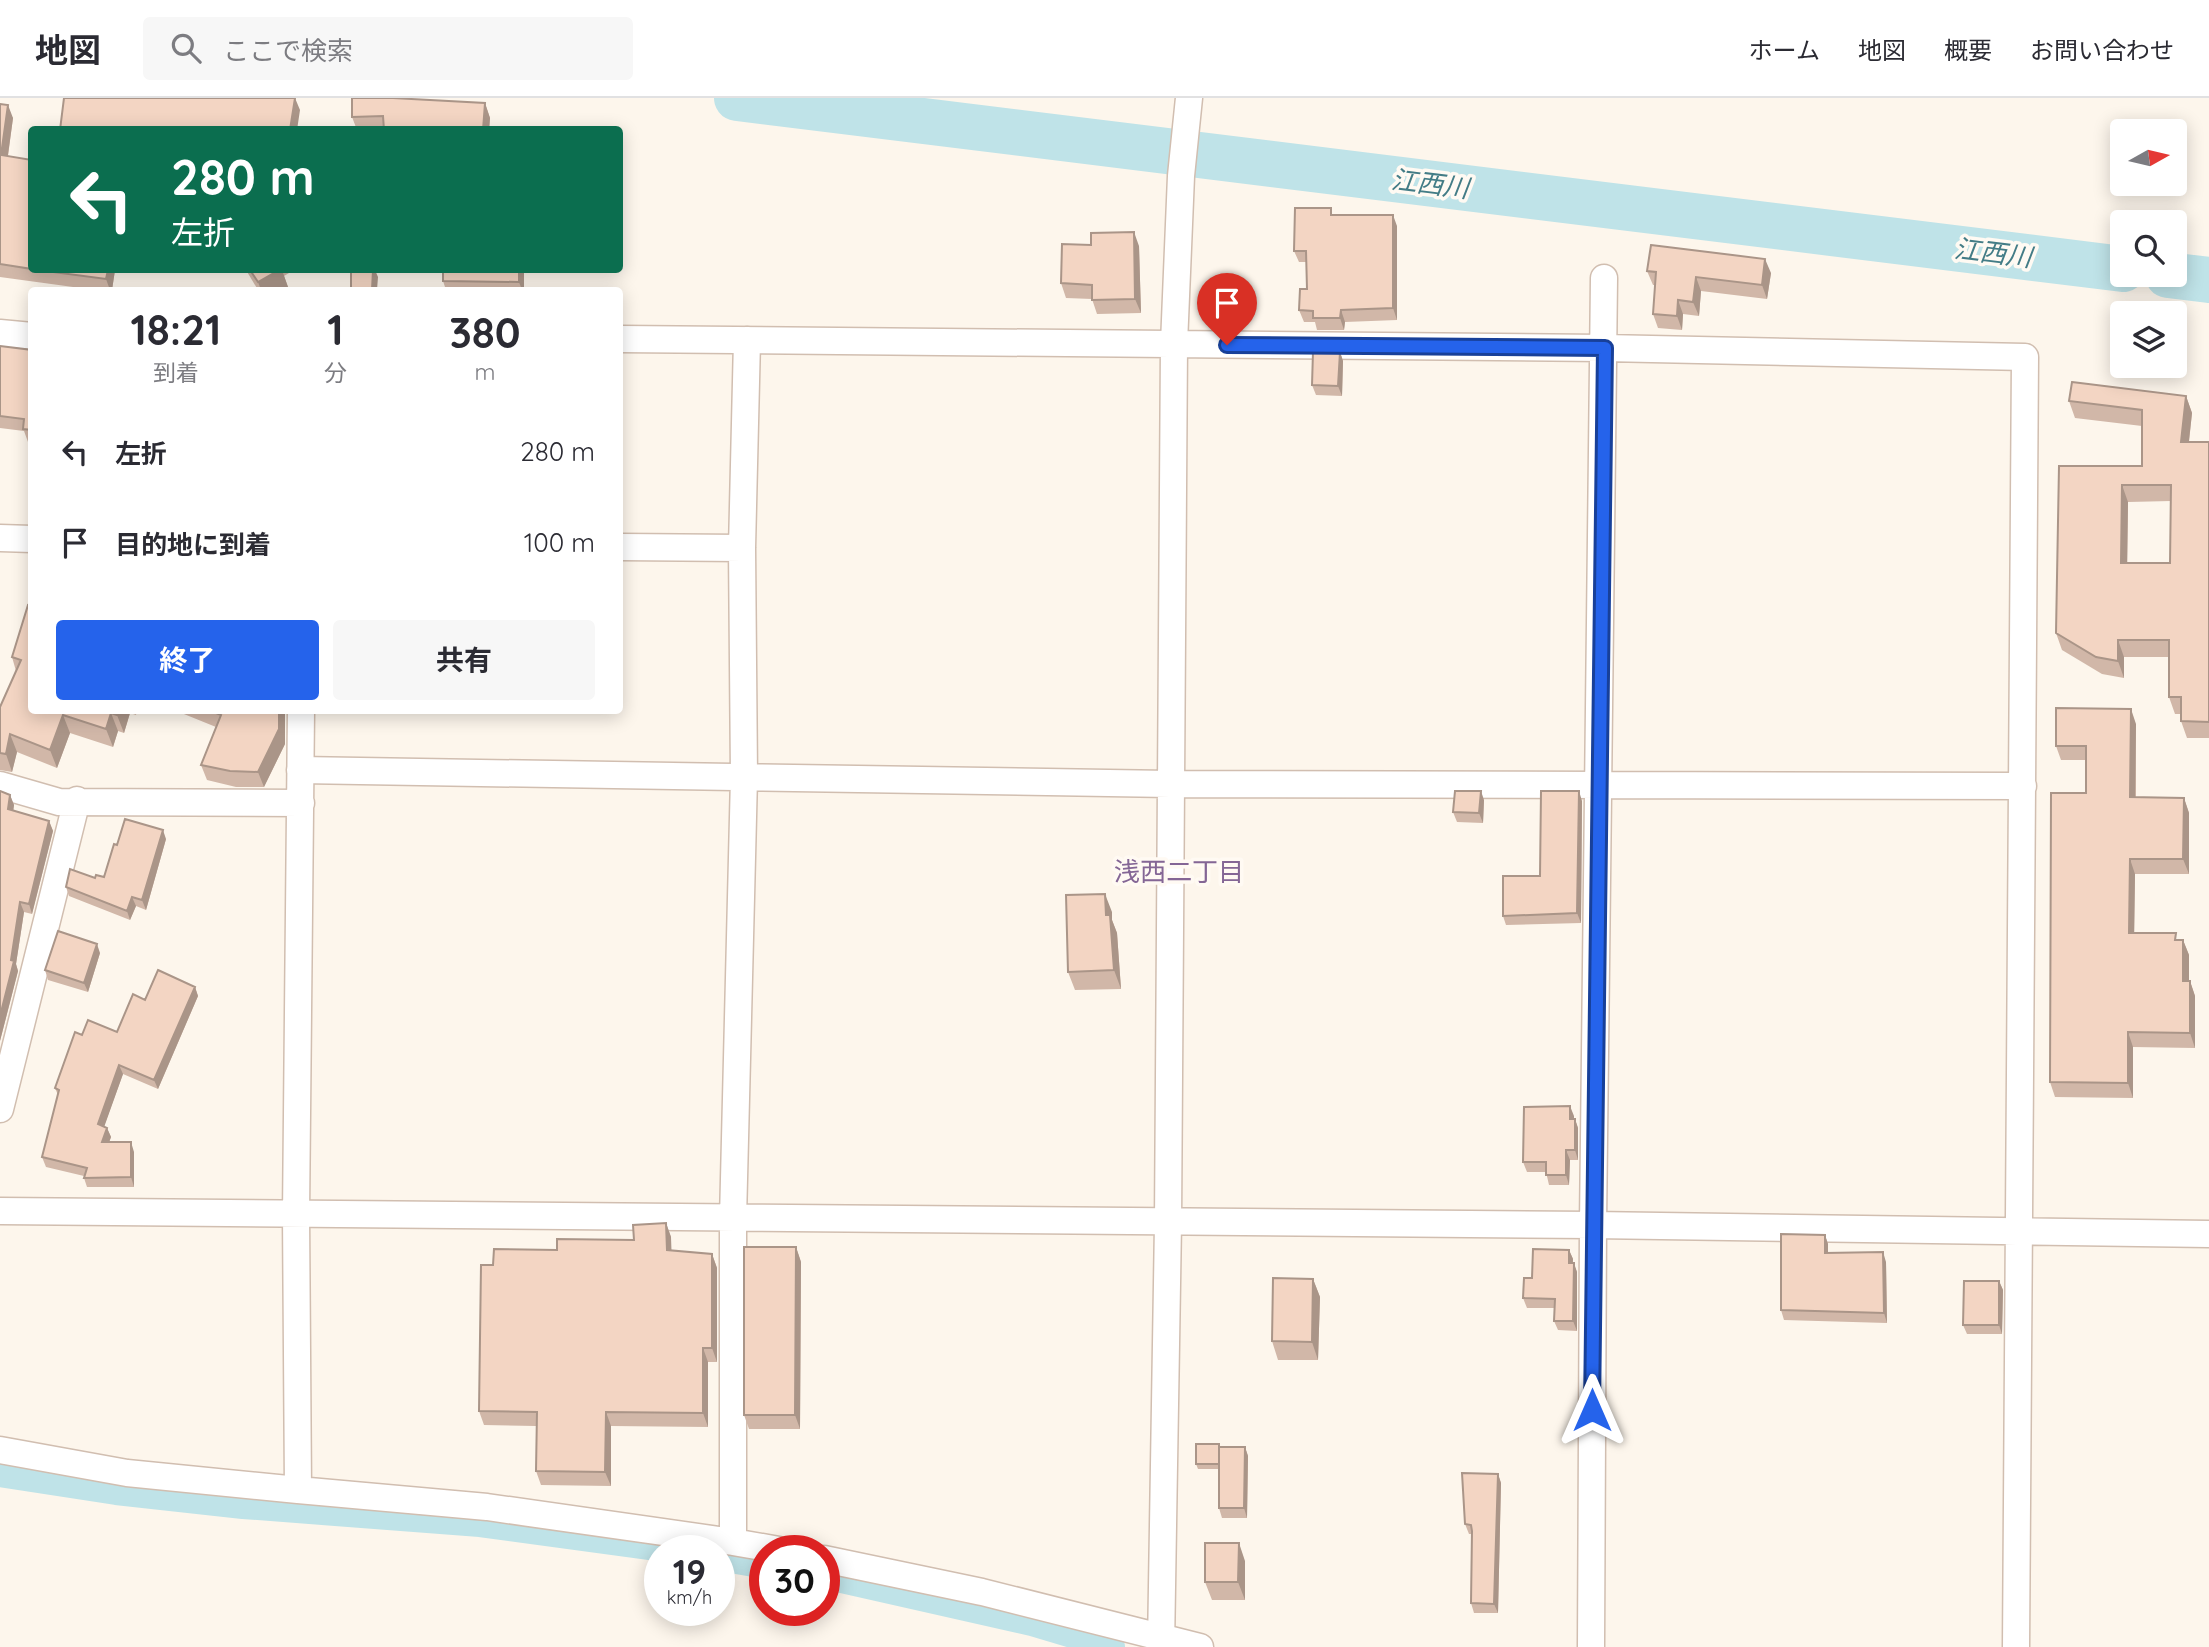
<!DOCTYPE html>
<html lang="ja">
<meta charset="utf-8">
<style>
body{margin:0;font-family:Quicksand,"Noto Sans JP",sans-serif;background:#f7f7f7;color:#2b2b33;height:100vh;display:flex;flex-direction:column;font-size:26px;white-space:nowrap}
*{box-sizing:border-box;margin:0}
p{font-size:23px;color:#7c7c81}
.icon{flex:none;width:38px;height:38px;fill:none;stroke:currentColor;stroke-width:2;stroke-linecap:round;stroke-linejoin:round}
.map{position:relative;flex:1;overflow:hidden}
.details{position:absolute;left:28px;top:189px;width:595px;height:427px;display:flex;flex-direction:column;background:#fff;border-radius:7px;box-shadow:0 4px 18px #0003}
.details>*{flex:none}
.hud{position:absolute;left:28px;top:28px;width:595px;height:147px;border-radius:7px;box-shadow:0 4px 18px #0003;background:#0b6e4f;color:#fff;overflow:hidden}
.needle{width:46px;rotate:82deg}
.controls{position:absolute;left:2110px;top:21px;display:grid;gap:14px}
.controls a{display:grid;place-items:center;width:77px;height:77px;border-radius:7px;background:#fff;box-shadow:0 4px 18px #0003;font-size:35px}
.speed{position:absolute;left:644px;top:1437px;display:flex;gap:14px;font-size:35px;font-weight:700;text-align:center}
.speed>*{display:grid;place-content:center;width:91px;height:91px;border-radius:50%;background:#fff;box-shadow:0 4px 18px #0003;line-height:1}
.speed small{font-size:18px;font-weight:400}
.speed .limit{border:10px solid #d22;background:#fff;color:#111}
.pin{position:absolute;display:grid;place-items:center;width:60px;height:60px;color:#fff;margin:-72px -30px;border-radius:50% 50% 50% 0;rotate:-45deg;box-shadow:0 0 7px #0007}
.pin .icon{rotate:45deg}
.me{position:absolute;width:77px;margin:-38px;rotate:0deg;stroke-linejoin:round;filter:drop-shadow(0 0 5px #0008)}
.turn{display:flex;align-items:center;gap:24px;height:147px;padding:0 28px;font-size:32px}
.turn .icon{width:91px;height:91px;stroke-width:2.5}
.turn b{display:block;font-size:49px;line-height:60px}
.eta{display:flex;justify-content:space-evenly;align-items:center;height:119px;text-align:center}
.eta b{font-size:42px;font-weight:700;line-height:49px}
.cta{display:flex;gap:14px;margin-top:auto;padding:14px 28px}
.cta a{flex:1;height:80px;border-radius:7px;background:#2563eb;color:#fff;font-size:28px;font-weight:700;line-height:80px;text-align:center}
.cta a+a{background:#f7f7f7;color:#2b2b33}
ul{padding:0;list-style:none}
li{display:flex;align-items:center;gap:21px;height:91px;padding:0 28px}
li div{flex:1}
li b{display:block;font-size:26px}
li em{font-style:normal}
header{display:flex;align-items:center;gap:42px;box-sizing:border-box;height:98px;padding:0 35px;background:#fff;border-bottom:2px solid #e1e1e2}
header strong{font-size:33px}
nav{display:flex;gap:38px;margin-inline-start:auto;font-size:24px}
.search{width:490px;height:63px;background:#f7f7f7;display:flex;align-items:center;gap:18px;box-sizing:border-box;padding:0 24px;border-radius:7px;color:#7c7c81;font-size:26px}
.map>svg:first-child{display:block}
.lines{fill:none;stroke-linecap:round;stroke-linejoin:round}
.canal{stroke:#bfe3e8;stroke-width:26}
.river{stroke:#bfe3e8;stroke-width:46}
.minor-casing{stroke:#d1beb0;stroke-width:29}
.minor{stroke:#fff;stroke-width:26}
.wall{fill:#d1b7a8;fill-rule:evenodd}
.shaded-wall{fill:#aa9588}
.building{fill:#f3d5c3;stroke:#aa9588;stroke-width:2;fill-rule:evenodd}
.route-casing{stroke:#184099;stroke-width:18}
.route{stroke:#2563eb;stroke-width:12}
.labels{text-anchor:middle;stroke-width:7;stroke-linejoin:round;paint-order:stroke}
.water-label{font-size:26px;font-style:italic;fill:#437c86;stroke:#fffaf3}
.neighbourhood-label{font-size:26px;fill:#846695;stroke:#fffaf3}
</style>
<header>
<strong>地図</strong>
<div class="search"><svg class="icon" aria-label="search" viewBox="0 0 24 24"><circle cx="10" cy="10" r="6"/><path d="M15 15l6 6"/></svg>ここで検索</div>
<nav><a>ホーム</a><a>地図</a><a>概要</a><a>お問い合わせ</a></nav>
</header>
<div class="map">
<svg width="2209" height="1549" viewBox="0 0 2209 1549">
<rect width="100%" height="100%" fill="#fdf6ec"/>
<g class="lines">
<path class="canal" d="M 0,1376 L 116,1394 L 243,1408 L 480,1426 L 672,1452
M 719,1460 L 765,1468
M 824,1478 L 1032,1525 L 1112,1549"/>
<path class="river" d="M 737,0 L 2123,171
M 2168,177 L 2209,182"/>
<defs>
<path id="minor" d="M 0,235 L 32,238
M 620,241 L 1605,250 L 2025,259 L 2016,1549
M 0,440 L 32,441
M 620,449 L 742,450
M 300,672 L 1170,686 L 2023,688
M 0,687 L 59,704 L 301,705
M 0,1011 L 77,702
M 0,1113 L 1593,1127 L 2209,1136
M 0,1352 L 127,1375 L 298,1392 L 296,1117 L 301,612
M 298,1392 L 487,1409 L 733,1444 L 733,1121 L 744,679 L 742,450 L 747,242
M 733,1444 L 779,1452
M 824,1461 L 982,1494 L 1200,1549
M 1161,1549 L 1168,1125 L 1174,246 L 1181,78 L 1189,0
M 1591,1549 L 1593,1127 L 1604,180"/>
</defs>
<use href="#minor" class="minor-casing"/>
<use href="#minor" class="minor"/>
</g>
<path class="wall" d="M 485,5 L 490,20 L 489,32 L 357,32 L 352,19 Z
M 0,6 L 13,20 L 8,58 L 32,62 L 32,172 L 115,172 L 112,192 L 95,192 L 0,179 Z
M 1334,117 L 1397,128 L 1397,222 L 1345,224 L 1344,232 L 1317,232 L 1315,224 L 1304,224 L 1299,212 L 1307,191 L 1306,164 L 1299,164 L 1294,153 Z
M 1091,147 L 1139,148 L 1141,215 L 1097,216 L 1092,201 L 1066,200 L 1061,185 Z
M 246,172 L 294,172 L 284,178 L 288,189 L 282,192 L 258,192 Z
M 443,172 L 524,172 L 524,192 L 446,192 L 443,183 Z
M 1647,173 L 1771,175 L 1767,201 L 1701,193 L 1699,218 L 1683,216 L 1682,232 L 1658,230 L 1653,216 L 1655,187 L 1653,187 Z
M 0,248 L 32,252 L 32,345 L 28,344 L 24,333 L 0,330 Z
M 1340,254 L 1343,263 L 1342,298 L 1316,297 L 1312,287 Z
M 2186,298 L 2192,315 L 2189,344 L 2209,344 L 2209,640 L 2187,640 L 2181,623 L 2181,616 L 2175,616 L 2169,599 L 2169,559 L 2124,559 L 2124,580 L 2102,576 L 2062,552 L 2056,535 L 2059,368 L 2142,368 L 2142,328 L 2075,320 L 2069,303 ZM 2171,403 L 2170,465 L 2127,465 L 2128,404 Z
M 28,507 L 32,612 L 137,612 L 136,617 L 130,615 L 124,635 L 118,633 L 113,649 L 70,635 L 57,670 L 17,654 L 12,674 L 0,672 L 0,609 L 16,573 L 12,559 Z
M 174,612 L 284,612 L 285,646 L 264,689 L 236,689 L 207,682 L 201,667 L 216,629 Z
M 2136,626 L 2136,699 L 2184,700 L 2189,715 L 2189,776 L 2135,776 L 2134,835 L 2183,842 L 2189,857 L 2189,883 L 2190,883 L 2195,898 L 2195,950 L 2133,949 L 2133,1000 L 2055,999 L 2050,984 L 2086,695 L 2086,662 L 2061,662 L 2056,648 Z
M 0,693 L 10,697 L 14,707 L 13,713 L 49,723 L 53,733 L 32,816 L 24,814 L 16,866 L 18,873 L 0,943 Z
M 1484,702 L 1483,725 L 1457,724 L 1453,714 Z
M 1582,703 L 1581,825 L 1506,827 L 1503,818 L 1540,778 Z
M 166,741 L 146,812 L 136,808 L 130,822 L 69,798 L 66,789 L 95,780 L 104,779 L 117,747 Z
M 1112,814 L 1112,822 L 1117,835 L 1121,891 L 1075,892 L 1068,874 Z
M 100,855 L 88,894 L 48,882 L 45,872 Z
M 195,889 L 198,898 L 158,991 L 123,976 L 104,1028 L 107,1030 L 111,1039 L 109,1044 L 134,1054 L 134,1089 L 87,1089 L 84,1080 L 84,1078 L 46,1069 L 42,1059 L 58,997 L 55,990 L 82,937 L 117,934 L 145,902 Z
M 1574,1018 L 1574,1021 L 1575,1021 L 1578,1030 L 1578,1062 L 1570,1062 L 1569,1087 L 1549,1087 L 1546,1074 L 1527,1074 L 1523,1064 Z
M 666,1125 L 671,1139 L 671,1153 L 712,1156 L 717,1170 L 717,1264 L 708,1264 L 708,1329 L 611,1328 L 611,1388 L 541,1387 L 536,1373 L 536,1328 L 484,1327 L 479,1313 L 493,1167 L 557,1152 L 634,1142 Z
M 1825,1137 L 1828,1146 L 1828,1155 L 1886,1164 L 1887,1225 L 1784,1222 L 1781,1212 Z
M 796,1149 L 801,1164 L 800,1331 L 749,1331 L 744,1317 Z
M 1569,1152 L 1573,1161 L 1573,1165 L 1577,1174 L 1577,1233 L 1558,1232 L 1554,1223 L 1555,1210 L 1527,1210 L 1523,1200 L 1532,1180 Z
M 1313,1181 L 1320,1199 L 1318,1262 L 1278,1262 L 1272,1243 Z
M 1999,1183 L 2003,1192 L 2002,1236 L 1967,1236 L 1963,1227 Z
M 1245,1349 L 1248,1358 L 1247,1420 L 1222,1420 L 1219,1410 L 1219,1371 L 1198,1371 L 1196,1366 Z
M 1498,1376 L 1501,1385 L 1498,1515 L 1474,1515 L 1471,1505 L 1472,1436 L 1469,1436 L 1465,1426 Z
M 1245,1463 L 1245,1502 L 1212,1502 L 1205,1484 Z"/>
<path class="shaded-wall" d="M 295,0 L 300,12 L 297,32 L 290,32 Z
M 485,5 L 490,20 L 489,32 L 483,32 Z
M 8,7 L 13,20 L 6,71 L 1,57 Z
M 1393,117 L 1397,128 L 1397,222 L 1393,210 Z
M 1134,134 L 1139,148 L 1141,215 L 1135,201 Z
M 1765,161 L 1771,175 L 1767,201 L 1762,187 Z
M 108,172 L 115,172 L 112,192 L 110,192 L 106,181 Z
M 279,172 L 282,172 L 288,189 L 282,192 L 261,192 L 258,184 Z
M 373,172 L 375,172 L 378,179 L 377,192 L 372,192 Z
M 519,172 L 524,172 L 524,192 L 522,192 L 519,184 Z
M 1696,179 L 1701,193 L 1699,218 L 1693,204 Z
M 1678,202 L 1683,216 L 1682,232 L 1677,218 Z
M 1341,212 L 1345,224 L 1344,232 L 1340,220 Z
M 1340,254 L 1343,263 L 1342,298 L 1338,288 Z
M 2186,298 L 2192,315 L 2187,360 L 2181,344 Z
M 2122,387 L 2128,404 L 2127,482 L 2121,465 Z
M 2118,542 L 2124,559 L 2124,580 L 2118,563 Z
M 2131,611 L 2136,626 L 2135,714 L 2130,699 Z
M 119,612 L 129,612 L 130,615 L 124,635 L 117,617 Z
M 279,612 L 284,612 L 285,615 L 285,646 L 264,689 L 258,674 Z
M 111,615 L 118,633 L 113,649 L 106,631 Z
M 63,617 L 70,635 L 57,670 L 50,652 Z
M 10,636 L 17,654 L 12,674 L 6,656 Z
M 1481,693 L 1484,702 L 1483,725 L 1479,715 Z
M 1579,693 L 1582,703 L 1581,825 L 1577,815 Z
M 10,697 L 14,707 L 12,722 L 8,711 Z
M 2184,700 L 2189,715 L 2189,776 L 2183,761 Z
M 49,723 L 53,733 L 32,816 L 29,806 Z
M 163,732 L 166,741 L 146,812 L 142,802 Z
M 2130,761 L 2135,776 L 2134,849 L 2129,835 Z
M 1105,796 L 1112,814 L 1112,822 L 1117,835 L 1121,891 L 1114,872 L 1106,817 Z
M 132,799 L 136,808 L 130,822 L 127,813 Z
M 20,804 L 24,814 L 16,866 L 18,873 L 0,943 L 0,918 Z
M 2183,842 L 2189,857 L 2189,898 L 2183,883 Z
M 97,846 L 100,855 L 88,894 L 84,885 Z
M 2190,883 L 2195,898 L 2195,950 L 2190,935 Z
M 195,889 L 198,898 L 158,991 L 154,982 Z
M 2128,934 L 2133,949 L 2133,1000 L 2128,985 Z
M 119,967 L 123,976 L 102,1035 L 98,1026 Z
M 1570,1008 L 1574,1018 L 1574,1030 L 1570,1021 Z
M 1575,1021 L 1578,1030 L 1578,1062 L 1575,1052 Z
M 107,1030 L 111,1039 L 106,1053 L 102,1044 Z
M 131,1044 L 134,1054 L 134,1089 L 131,1079 Z
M 1566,1052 L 1570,1062 L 1569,1087 L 1566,1077 Z
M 666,1125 L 671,1139 L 672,1167 L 667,1152 Z
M 1825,1137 L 1828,1146 L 1828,1164 L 1825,1155 Z
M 796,1149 L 801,1164 L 800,1331 L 795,1317 Z
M 1569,1152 L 1573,1161 L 1572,1174 L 1569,1165 Z
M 1883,1154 L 1886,1164 L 1887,1225 L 1884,1215 Z
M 712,1156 L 717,1170 L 717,1264 L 712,1250 Z
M 1574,1165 L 1577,1174 L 1577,1233 L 1573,1223 Z
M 1313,1181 L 1320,1199 L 1318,1262 L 1312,1244 Z
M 1999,1183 L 2003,1192 L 2002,1236 L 1999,1227 Z
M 703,1250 L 708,1264 L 708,1329 L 703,1315 Z
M 606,1314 L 611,1328 L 611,1388 L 605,1374 Z
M 1245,1349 L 1248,1358 L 1247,1420 L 1244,1410 Z
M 1498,1376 L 1501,1385 L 1498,1515 L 1494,1506 Z
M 1239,1445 L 1245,1463 L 1245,1502 L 1238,1484 Z"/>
<path class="building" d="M 64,0 L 295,0 L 290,32 L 60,32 Z
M 352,0 L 393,0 L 485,5 L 483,32 L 384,32 L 383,18 L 352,19 Z
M 0,6 L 8,7 L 1,57 L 32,62 L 32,171 L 0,166 Z
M 1295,110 L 1331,110 L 1331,117 L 1393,117 L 1393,210 L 1341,212 L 1340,220 L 1313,220 L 1313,213 L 1299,212 L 1300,191 L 1307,191 L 1306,153 L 1294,153 Z
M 1134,134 L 1135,201 L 1092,202 L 1092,187 L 1061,185 L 1062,146 L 1091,147 L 1091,135 Z
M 1651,147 L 1765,161 L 1762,187 L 1696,179 L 1693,204 L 1678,202 L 1677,218 L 1653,216 L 1656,174 L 1647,173 Z
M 38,172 L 108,172 L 106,181 Z
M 250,172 L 279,172 L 258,184 Z
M 351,172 L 373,172 L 372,192 L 351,192 Z
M 443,172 L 519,172 L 519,184 L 443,183 Z
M 0,248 L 32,252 L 32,332 L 23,331 L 24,321 L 0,318 Z
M 1313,254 L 1340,254 L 1338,288 L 1312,287 Z
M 2072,284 L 2186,298 L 2181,344 L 2209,344 L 2209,624 L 2181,623 L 2181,599 L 2169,599 L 2169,542 L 2118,542 L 2118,563 L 2096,559 L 2056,535 L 2059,368 L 2142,368 L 2142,312 L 2069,303 ZM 2122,387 L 2171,387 L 2170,465 L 2121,465 Z
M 28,507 L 32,508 L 32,612 L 119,612 L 117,617 L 111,615 L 106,631 L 63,617 L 50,652 L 10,636 L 6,656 L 0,655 L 0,609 L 21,562 L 12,559 Z
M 2056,610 L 2131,611 L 2130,699 L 2184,700 L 2183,761 L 2130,761 L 2129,835 L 2176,835 L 2175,842 L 2183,842 L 2183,883 L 2190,883 L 2190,935 L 2128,934 L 2128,985 L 2050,984 L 2051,695 L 2086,695 L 2086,648 L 2056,648 Z
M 209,612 L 279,612 L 279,631 L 258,674 L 230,673 L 201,667 L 221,617 Z
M 0,693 L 10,697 L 8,711 L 49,723 L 29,806 L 20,804 L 11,862 L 14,863 L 0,918 Z
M 1455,693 L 1481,693 L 1479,715 L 1453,714 Z
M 1541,693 L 1579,693 L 1577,815 L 1503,818 L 1503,778 L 1540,778 Z
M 125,721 L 163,732 L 142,802 L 132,799 L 127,813 L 66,789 L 70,771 L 95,780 L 96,777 L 104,779 L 114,746 L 117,747 Z
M 1105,796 L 1106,817 L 1110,817 L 1114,872 L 1068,874 L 1066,797 Z
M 58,833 L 97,846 L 84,885 L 45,872 Z
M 158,872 L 195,889 L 154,982 L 119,967 L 98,1026 L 107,1030 L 102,1044 L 131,1044 L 131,1079 L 84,1080 L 87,1070 L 42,1059 L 59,992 L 55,990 L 75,934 L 82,937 L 88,922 L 117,934 L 133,896 L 145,902 Z
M 1570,1008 L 1570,1021 L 1575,1021 L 1575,1052 L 1566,1052 L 1566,1077 L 1546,1077 L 1546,1064 L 1523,1064 L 1524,1009 Z
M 666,1125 L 667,1152 L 712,1156 L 712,1250 L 703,1250 L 703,1315 L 606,1314 L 605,1374 L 536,1373 L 537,1314 L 479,1313 L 481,1167 L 493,1167 L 494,1151 L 557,1152 L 557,1141 L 634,1142 L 633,1127 Z
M 1781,1136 L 1825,1137 L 1825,1155 L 1883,1154 L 1884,1215 L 1781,1212 Z
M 744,1149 L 796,1149 L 795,1317 L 744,1317 Z
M 1533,1151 L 1569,1152 L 1569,1165 L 1574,1165 L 1573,1223 L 1554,1223 L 1555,1201 L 1523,1200 L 1524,1180 L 1532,1180 Z
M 1273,1180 L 1313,1181 L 1312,1244 L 1272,1243 Z
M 1964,1183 L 1999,1183 L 1999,1227 L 1963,1227 Z
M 1196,1346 L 1219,1346 L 1219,1366 L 1196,1366 Z
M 1219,1349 L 1245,1349 L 1244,1410 L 1219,1410 Z
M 1462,1375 L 1498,1376 L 1494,1506 L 1471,1505 L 1472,1433 L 1471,1427 L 1465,1426 Z
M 1205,1445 L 1239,1445 L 1238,1484 L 1205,1484 Z"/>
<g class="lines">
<defs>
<path id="route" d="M 1227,247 L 1605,250 L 1592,1312"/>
</defs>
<use href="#route" class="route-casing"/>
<use href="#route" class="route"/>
</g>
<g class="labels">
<g class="water-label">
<text transform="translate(1430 86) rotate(7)" y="9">江西川</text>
<text transform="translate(1993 155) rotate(7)" y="9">江西川</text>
</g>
<g class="neighbourhood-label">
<text x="1179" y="783">浅西二丁目</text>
</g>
</g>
</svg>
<div class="controls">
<a><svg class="needle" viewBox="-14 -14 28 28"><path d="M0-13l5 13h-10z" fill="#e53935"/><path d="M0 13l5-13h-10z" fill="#7c7c81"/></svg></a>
<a><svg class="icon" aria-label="search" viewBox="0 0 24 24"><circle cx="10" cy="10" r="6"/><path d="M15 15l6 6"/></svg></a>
<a><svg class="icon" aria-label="layers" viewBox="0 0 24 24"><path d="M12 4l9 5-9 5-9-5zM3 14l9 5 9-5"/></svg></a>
</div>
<div class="speed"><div>19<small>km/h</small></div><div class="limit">30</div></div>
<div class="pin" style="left:1227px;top:247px;background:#d93025"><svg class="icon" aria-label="arrive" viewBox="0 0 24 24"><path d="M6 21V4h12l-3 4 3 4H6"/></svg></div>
<svg class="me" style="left:1592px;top:1312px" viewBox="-20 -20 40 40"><path d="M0-17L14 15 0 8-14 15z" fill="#2563eb" stroke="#fff" stroke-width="4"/></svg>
<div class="hud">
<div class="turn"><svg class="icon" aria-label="left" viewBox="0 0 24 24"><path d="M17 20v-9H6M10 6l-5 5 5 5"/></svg><div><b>280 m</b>左折</div></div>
</div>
<section class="details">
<div class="eta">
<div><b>18:21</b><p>到着</p></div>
<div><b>1</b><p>分</p></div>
<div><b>380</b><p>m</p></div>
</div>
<ul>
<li><svg class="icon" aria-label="left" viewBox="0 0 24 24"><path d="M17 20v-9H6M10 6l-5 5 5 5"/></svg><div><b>左折</b></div><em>280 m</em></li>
<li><svg class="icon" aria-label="arrive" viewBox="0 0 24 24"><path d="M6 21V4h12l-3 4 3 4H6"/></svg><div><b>目的地に到着</b></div><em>100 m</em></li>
</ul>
<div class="cta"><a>終了</a><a>共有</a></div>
</section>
</div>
